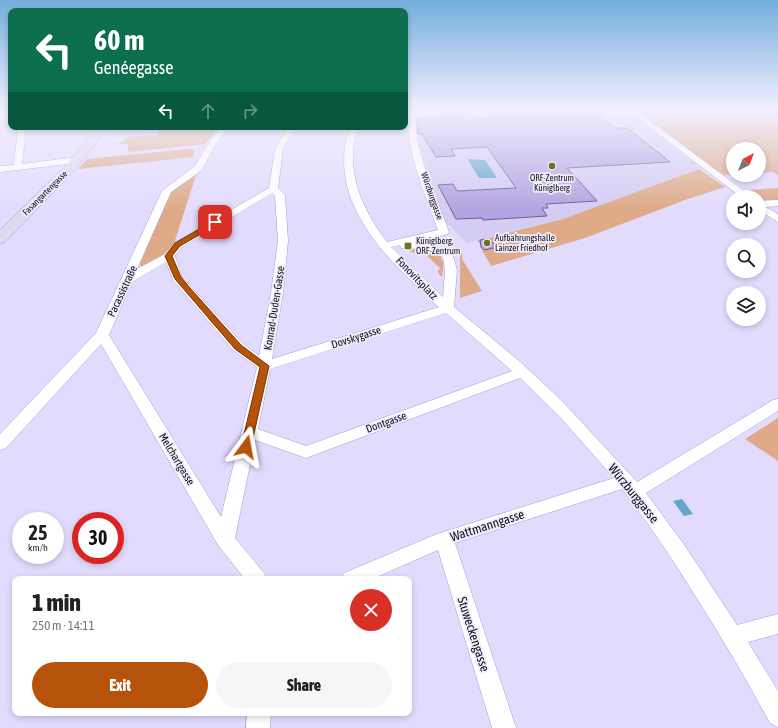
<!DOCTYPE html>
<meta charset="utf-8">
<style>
body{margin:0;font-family:"Asap Condensed",sans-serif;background:#f6f6f6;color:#222;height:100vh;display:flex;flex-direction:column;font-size:15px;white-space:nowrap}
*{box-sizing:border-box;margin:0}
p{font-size:13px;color:#767676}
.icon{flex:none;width:22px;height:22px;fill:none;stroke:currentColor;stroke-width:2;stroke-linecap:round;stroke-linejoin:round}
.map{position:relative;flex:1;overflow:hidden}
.panel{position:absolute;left:12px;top:576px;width:400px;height:140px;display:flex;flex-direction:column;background:#fff;border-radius:8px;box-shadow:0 2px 6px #0003}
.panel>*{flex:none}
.hud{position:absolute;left:8px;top:8px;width:400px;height:122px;border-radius:8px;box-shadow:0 2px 6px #0003;background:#0b6e4f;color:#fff;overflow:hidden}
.needle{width:26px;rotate:42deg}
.buttons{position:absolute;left:726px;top:142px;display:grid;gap:8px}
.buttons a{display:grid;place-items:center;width:40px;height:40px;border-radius:50%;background:#fff;box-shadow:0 2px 6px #0003;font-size:20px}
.speed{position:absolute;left:12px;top:512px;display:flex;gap:8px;font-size:20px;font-weight:700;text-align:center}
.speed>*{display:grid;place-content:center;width:52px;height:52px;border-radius:50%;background:#fff;box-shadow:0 2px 6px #0003;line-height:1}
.speed small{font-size:10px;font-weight:400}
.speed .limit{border:6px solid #d22;background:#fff;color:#111}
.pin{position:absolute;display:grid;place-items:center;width:34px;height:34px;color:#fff;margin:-17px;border-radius:8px;box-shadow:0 2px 6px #0006}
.me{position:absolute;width:44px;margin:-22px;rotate:13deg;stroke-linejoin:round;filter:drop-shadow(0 0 3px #0008)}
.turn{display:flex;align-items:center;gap:14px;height:84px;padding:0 20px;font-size:18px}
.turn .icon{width:52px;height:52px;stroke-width:2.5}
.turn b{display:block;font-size:28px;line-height:34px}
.lanes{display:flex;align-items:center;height:38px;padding:0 20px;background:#0003;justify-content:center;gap:20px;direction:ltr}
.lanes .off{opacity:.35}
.round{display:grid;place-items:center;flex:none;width:42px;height:42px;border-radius:21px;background:#f6f6f6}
.headline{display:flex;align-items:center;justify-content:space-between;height:68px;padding:0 20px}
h1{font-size:24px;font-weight:800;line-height:30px}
.cta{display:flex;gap:8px;margin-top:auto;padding:8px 20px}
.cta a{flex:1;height:46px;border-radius:24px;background:#b45309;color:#fff;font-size:16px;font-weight:800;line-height:46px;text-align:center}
.cta a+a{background:#f6f6f6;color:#222}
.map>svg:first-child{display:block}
.built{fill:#d4ccf2}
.green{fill:#deaa87}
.water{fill:#65a5ca}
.building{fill:#b2a4e0;stroke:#6b5e90}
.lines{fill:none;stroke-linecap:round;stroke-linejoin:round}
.minor-casing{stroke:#a89bd2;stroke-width:1}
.secondary-casing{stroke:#a89bd2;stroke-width:1}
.minor{fill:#fff;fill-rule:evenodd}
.secondary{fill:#ded9ed;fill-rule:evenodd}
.route{fill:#b45309;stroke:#753606}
.poi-dot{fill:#6b731c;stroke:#efecf8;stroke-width:1.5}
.labels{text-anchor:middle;stroke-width:3.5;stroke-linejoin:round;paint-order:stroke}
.far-poi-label{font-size:9px;fill:#140f23;stroke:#efecf8;text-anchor:start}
.far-street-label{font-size:9px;fill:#140f23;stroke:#efecf8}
.street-label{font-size:11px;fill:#140f23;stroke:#efecf8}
.near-street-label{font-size:13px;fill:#140f23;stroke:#efecf8}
</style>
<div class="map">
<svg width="778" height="728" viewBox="0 0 778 728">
<rect width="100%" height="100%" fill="#e3dbfe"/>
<path class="built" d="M 419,109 L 624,109 L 696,165 L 699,169 L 563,219 L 467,243 L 445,221 L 434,195 L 413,121 Z"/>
<path class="green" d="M 629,109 L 778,109 L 778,175 L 773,172 L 759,173 L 759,149 L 733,149 L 733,174 L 724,175 Z
M 160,127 L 219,127 L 205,144 L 128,152 L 128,144 L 119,144 L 129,137 L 157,135 Z
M 189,149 L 194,150 L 193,157 L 78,169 L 87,159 Z
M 699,169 L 725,187 L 685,200 L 585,238 L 491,266 L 482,250 L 483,250 L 480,247 L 482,245 L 477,241 L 563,219 Z
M 196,175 L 174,244 L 164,254 L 144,266 L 140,266 L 140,264 L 169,194 L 177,187 Z
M 778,188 L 778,199 L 762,200 L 748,190 Z
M 410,249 C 419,247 438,249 442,260 C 444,264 443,271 442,276 L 440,276 L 438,271 L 440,268 L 424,253 L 422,252 L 417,254 L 409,251 Z
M 462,253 L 462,259 L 482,291 L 460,298 L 460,254 Z
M 778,418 L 778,461 L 745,439 Z"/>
<path class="water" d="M 469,159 L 485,160 L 497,178 L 479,178 L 468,160 Z
M 682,499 L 693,514 L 684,516 L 673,501 Z"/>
<path class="building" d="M 482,109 L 588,109 L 593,114 L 596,113 L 615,128 L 627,128 L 670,162 L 567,168 L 597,201 L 546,204 L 548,208 L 542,208 L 547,216 L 483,220 L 482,218 L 456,219 L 438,185 L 453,184 L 457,191 L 516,188 L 487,147 L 451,149 L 455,156 L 436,157 L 422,134 L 418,134 L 417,119 L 428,117 L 435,118 L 441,115 L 460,114 L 491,120 Z
M 487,239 L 498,247 L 484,250 L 481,247 L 480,240 Z"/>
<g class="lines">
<defs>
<path id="minor" d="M 409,109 L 416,109 C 411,146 437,197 449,232 L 448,234 L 414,242 L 431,245 L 452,253 L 457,270 L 454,307 L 518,360 L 560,399 L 637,482 L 773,400 L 778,399 L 778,411 L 646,493 L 683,543 L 737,625 L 778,614 L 778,634 L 748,642 L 778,691 L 778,727 L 770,723 C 747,680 722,638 696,597 C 673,560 649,523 622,489 L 455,543 L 516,728 L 492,728 L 438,550 L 372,579 L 341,579 L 344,573 L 437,534 L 614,478 L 560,417 L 520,378 L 306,458 L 255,440 L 235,538 L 264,573 L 267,579 L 245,579 L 218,545 L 101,344 L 6,448 L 0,450 L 0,434 L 96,333 L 162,191 L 195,166 L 206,147 L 221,127 L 229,127 L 214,147 L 202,170 L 171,192 L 137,269 L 165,254 L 174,243 L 269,188 L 275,149 L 288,127 L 296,127 L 283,149 L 278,188 L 285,195 L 288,241 L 283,293 L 272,359 L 439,307 C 389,261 324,202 350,127 L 358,127 C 344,169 361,208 387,242 L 438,230 C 426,195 403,147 409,109 ZM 272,193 L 275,196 L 278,241 L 271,293 L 259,356 L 243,344 L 182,277 L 175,256 L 182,247 ZM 400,245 L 401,248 L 422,249 L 443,257 L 445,270 L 443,297 L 391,247 ZM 166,262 L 173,280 L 233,350 L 257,367 L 221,517 L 109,335 L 132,282 ZM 446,313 L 512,371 L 306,446 L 258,429 L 270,369 Z
M 626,109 L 634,109 L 752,197 L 741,197 Z
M 18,127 L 26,127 L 22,164 L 77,157 L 81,160 L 77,163 L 0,172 L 0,166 L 14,165 Z
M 778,200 L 778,206 L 766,207 L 778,214 L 778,222 L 759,210 L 759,201 Z
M 247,713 L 271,713 L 270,728 L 246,728 Z"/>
<path id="secondary" d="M 98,127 L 109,127 L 73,172 L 5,242 L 0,244 L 0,230 L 65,166 Z"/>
</defs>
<use href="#minor" class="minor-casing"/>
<use href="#secondary" class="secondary-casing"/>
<use href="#minor" class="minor"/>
<use href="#secondary" class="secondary"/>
</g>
<linearGradient id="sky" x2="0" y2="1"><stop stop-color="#73aedc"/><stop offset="0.52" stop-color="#f2efff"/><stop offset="1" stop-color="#f2efff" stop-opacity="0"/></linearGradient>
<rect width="778" height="211" fill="url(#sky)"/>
<path class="route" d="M 215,220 L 218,221 L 218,224 L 180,246 L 172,256 L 181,277 L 190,288 L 241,345 L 269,366 L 251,447 L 250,450 L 242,450 L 241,447 L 260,367 L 235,349 L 175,279 L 165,256 L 175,243 Z"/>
<g class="poi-dot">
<circle cx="552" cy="166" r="4"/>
<circle cx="487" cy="243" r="4"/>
<rect x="404" y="242" width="8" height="8" rx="2"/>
</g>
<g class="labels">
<g class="far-poi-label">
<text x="552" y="181" text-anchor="middle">ORF-Zentrum<tspan x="552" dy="10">Küniglberg</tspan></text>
<text x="495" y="241">Aufbahrungshalle<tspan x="495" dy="10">Lainzer Friedhof</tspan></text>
<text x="416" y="244">Küniglberg,<tspan x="416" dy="10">ORF-Zentrum</tspan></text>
</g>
<g class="far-street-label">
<text transform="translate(45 193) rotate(-45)" y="3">Fasangartengasse</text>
<text transform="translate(432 196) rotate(71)" y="3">Würzburggasse</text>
</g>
<g class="street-label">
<text transform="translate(417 278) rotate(46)" y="4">Fonovitsplatz</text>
<text transform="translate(122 291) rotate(-65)" y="4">Pacassistraße</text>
<text transform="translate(274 308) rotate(-81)" y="4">Konrad-Duden-Gasse</text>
<text transform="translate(356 337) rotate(-18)" y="4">Dovskygasse</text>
<text transform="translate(386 422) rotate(-20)" y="4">Dontgasse</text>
<text transform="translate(177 459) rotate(59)" y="4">Melchartgasse</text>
</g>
<g class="near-street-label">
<text transform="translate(634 493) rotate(51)" y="5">Würzburggasse</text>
<text transform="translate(487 525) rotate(-18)" y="5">Wattmanngasse</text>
<text transform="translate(474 634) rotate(72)" y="5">Stuweckengasse</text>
</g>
</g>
</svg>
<div class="buttons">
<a><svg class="needle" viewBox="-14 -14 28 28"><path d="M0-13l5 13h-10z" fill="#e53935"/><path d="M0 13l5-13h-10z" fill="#767676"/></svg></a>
<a><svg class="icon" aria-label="sound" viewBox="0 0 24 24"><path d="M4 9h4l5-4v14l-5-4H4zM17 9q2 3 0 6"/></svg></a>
<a><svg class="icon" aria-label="search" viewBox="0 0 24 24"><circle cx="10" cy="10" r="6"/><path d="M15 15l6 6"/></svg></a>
<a><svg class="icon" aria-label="layers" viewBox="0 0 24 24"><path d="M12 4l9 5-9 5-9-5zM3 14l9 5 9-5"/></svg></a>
</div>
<div class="speed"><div>25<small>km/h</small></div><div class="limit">30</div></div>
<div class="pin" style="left:215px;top:222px;background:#d93025"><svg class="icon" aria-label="arrive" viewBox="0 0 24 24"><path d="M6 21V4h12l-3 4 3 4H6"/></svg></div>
<svg class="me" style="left:246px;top:447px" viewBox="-20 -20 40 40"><path d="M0-17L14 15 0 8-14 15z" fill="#b45309" stroke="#fff" stroke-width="4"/></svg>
<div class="hud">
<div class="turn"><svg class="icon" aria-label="left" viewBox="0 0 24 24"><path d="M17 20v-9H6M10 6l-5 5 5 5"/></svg><div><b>60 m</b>Genéegasse</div></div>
<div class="lanes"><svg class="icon" aria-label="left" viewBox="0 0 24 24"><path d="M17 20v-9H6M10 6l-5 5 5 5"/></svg><svg class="icon off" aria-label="ahead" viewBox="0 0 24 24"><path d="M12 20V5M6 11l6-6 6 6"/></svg><svg class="icon off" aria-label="right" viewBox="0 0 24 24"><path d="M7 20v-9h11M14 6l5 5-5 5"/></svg></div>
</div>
<section class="panel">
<div class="headline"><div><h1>1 min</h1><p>250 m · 14:11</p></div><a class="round" style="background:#d93025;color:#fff"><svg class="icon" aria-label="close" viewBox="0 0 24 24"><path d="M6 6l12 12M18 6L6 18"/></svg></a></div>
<div class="cta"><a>Exit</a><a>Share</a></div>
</section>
</div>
